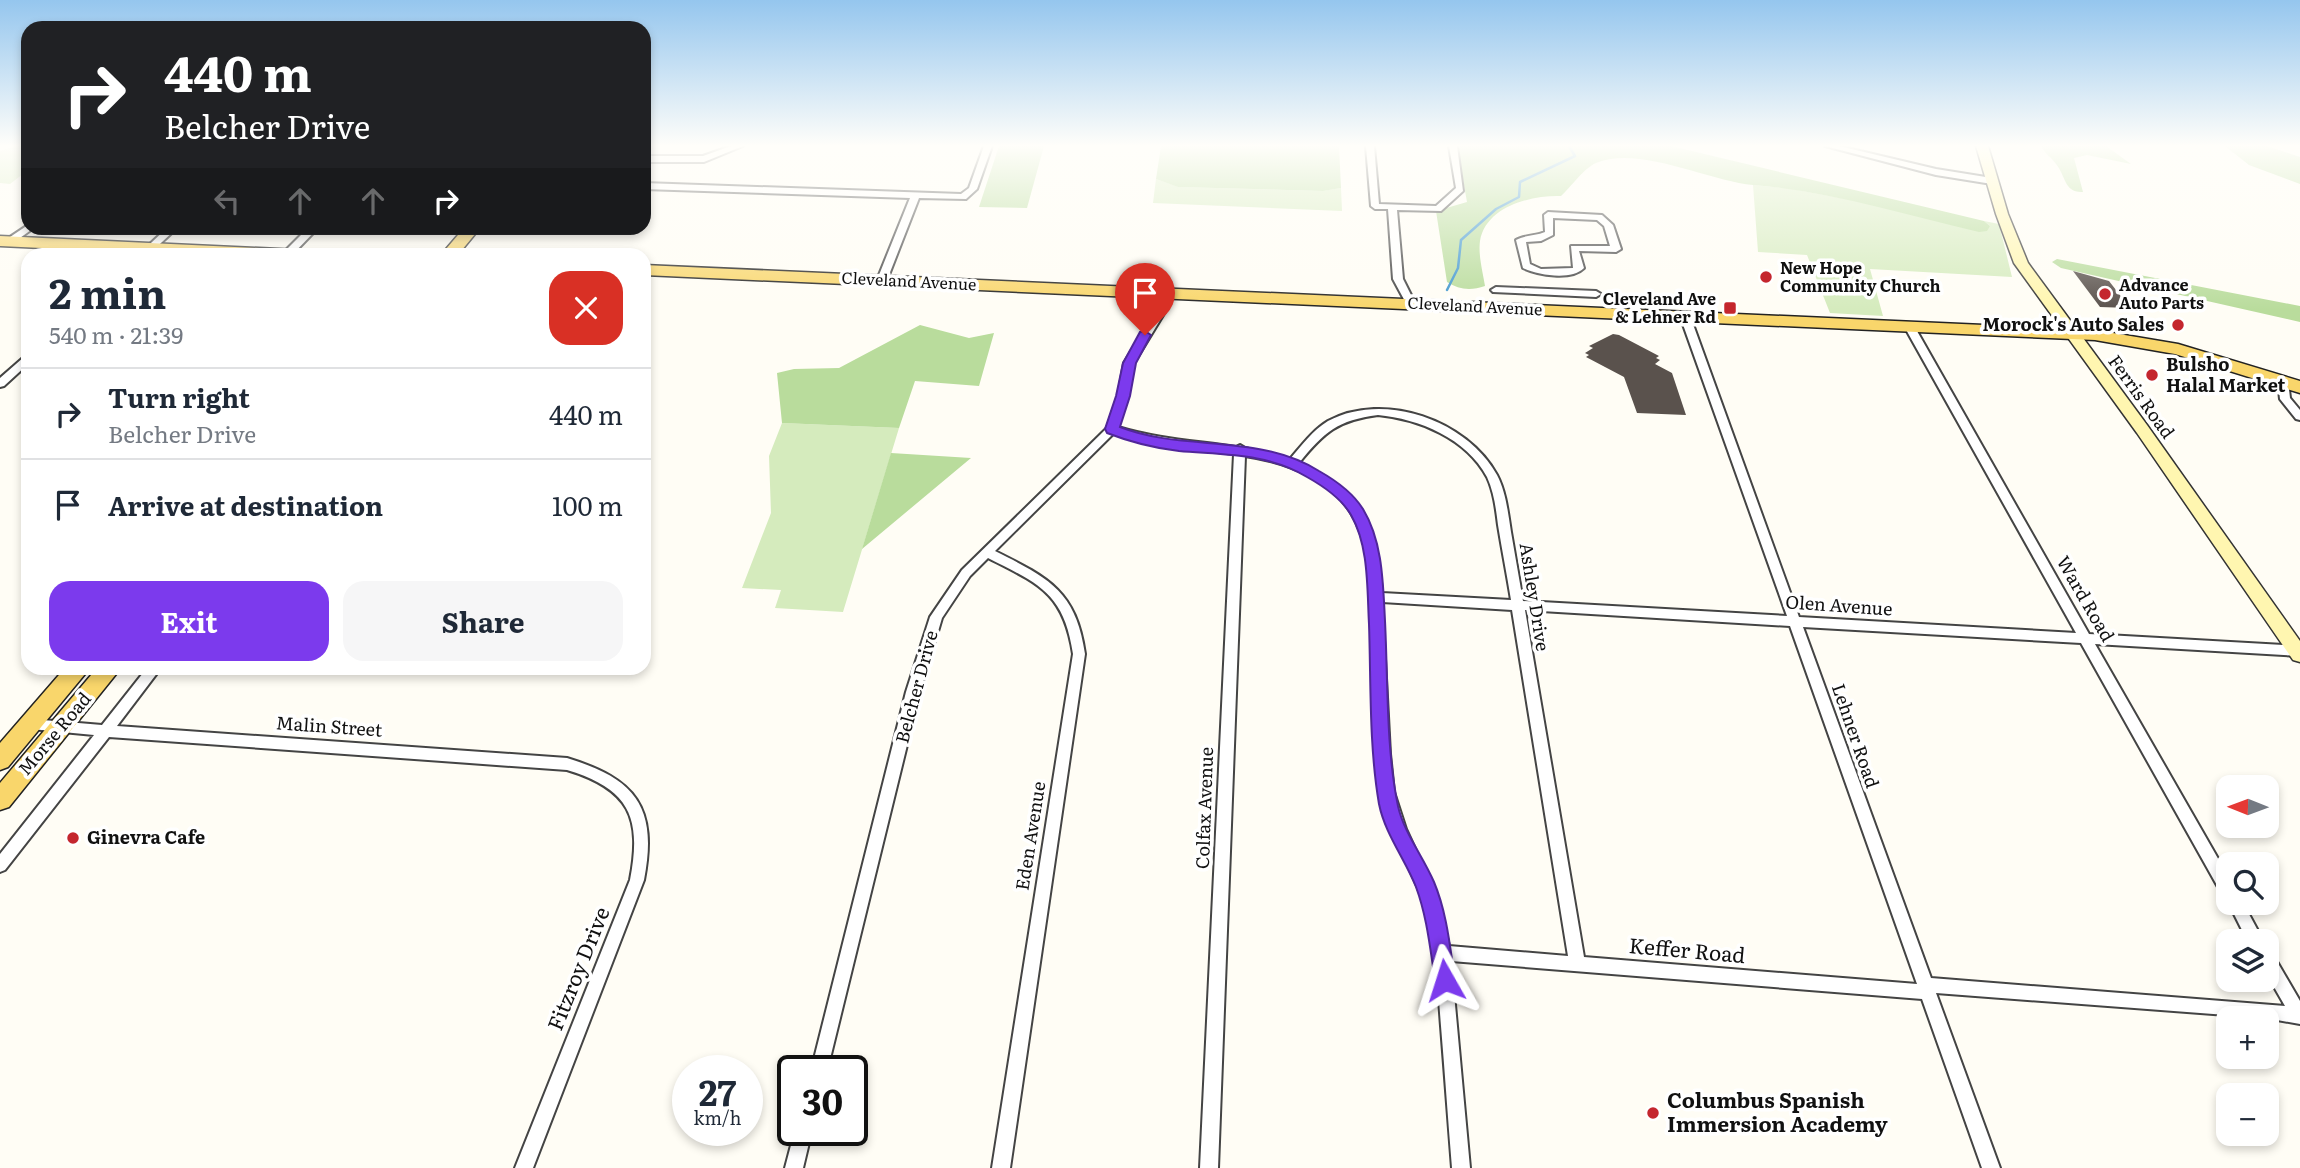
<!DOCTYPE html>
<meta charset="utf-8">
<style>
body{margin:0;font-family:Literata,serif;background:#f6f6f7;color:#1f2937;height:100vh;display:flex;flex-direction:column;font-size:26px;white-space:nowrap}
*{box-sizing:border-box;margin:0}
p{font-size:23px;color:#747a83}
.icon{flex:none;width:38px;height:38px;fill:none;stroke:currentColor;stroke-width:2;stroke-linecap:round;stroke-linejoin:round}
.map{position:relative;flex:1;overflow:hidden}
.panel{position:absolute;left:21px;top:248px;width:630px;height:427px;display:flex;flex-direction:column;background:#fff;border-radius:21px;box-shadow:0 4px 10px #0003}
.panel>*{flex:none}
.hud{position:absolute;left:21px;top:21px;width:630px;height:214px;border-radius:21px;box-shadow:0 4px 10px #0003;background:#202124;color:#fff;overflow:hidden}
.needle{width:46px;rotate:271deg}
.fabs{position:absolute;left:2216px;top:775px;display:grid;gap:14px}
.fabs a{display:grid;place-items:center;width:63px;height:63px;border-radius:14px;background:#fff;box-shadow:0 4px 10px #0003;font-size:35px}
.speed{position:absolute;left:672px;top:1055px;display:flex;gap:14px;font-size:35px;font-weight:700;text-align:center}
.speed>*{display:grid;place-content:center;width:91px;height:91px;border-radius:50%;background:#fff;box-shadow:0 4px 10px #0003;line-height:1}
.speed small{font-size:18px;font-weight:400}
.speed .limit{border:4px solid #111;border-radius:10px;background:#fff;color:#111}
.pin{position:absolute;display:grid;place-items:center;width:60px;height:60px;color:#fff;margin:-72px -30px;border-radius:50% 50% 50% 0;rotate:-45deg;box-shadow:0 0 7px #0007}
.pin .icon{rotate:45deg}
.me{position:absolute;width:77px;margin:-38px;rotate:354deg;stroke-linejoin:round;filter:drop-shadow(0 0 5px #0008)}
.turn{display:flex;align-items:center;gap:24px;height:147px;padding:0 28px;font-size:32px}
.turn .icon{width:91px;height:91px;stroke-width:2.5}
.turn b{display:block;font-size:49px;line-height:60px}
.lanes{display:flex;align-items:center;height:66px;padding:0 28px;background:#0003;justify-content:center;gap:35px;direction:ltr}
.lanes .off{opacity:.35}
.round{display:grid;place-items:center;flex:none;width:74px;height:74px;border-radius:21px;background:#f6f6f7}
.headline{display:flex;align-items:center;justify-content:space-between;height:119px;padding:0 28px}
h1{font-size:42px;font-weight:700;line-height:52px}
.button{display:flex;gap:14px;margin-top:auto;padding:14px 28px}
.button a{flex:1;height:80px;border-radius:21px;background:#7c3aed;color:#fff;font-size:28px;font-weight:700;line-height:80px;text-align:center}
.button a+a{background:#f6f6f7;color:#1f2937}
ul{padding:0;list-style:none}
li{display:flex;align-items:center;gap:21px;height:91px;padding:0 28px;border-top:2px solid #e0e1e3}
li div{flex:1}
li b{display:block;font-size:26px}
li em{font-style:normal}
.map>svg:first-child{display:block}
.green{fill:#d5ebbd}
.forest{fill:#b9dc9c}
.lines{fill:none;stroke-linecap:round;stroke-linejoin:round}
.stream{stroke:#3f96cf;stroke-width:2.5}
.building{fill:#5a524d}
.minor-casing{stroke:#444;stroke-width:4}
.secondary-casing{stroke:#333;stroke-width:3}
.primary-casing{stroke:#222;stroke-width:3}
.minor{fill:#fff;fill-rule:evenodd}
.secondary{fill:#fff6b0;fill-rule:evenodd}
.primary{fill:#f9d66b;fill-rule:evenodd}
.route{fill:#7c3aed;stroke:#51269a;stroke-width:2}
.poi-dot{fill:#c4262e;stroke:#fff;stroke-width:2.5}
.labels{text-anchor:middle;stroke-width:7;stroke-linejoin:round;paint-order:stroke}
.far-poi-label{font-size:16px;font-weight:bold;fill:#111;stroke:#fff;text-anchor:start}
.far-street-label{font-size:16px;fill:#111;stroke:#fff}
.poi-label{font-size:18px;font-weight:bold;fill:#111;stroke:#fff;text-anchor:start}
.street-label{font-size:18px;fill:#111;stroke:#fff}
.near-street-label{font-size:21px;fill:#111;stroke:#fff}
.near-poi-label{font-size:21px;font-weight:bold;fill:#111;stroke:#fff;text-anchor:start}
</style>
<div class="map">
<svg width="2300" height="1168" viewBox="0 0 2300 1168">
<rect width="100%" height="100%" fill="#fffdf5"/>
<path class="green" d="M 16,146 L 28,146 L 28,170 L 10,184 L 0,183 L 0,151 Z
M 1156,179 L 1179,187 L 1322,191 L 1341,188 L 1342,211 L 1153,203 Z
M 1753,185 L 1787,188 L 1990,226 L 1984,221 L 1999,224 L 2012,277 L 1870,269 L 1883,316 L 1830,313 L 1807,255 L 1758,252 Z
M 782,423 L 899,428 L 843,612 L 775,608 L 781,590 L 742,588 L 771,513 L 769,456 Z"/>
<path class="forest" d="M 999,146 L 1044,146 L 1027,208 L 979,207 Z
M 1161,146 L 1339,146 L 1341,188 L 1323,191 L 1178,187 L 1156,179 Z
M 1457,146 L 1671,146 L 1984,221 L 1990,226 L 1987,231 L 1979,232 C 1905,215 1829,191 1753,185 C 1709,181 1638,145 1596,163 C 1584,168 1571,187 1561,196 C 1532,195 1486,206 1480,241 C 1478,255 1483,273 1485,286 C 1471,291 1459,290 1447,282 L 1436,211 L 1467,202 Z
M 2041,146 L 2106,146 L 2131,164 L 2087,155 L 2074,158 L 2083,192 C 2064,193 2066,176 2056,164 C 2051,157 2045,154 2041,146 Z
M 2225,146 L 2267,146 L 2300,157 L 2300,184 L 2249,165 Z
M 2057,259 L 2300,306 L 2300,322 L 2061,268 L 2052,262 Z
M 920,325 L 969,338 L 994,333 L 979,386 L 915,381 L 899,428 L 782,423 L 777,373 L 794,369 L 839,368 Z
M 891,453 L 971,458 L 862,549 Z"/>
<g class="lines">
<path class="stream" d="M 1447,290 L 1458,268 L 1461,240 L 1496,209 L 1519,197 L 1520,182 L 1575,156 L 1569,146"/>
</g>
<path class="building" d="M 2073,271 L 2109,281 L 2130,308 L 2100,307 Z
M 1613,334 L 1619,335 L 1659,356 L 1656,358 L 1660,360 L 1655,364 L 1672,373 L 1686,415 L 1637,413 L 1624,377 L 1586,357 L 1589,355 L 1585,353 L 1593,348 L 1589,346 Z"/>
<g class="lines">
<defs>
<path id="minor" d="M 731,146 L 743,146 L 704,162 L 644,162 L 644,156 L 703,156 Z
M 984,146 L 992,146 L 977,189 L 966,199 L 919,198 L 887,280 L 882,283 L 877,280 L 910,198 L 644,189 L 644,183 L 961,194 L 969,188 Z
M 1366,146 L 1374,146 L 1379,204 L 1436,206 L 1456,188 L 1449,146 L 1457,146 L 1463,191 L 1441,211 L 1397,210 L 1403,279 L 1415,303 L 1413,305 L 1407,305 L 1393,279 L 1388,209 L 1375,209 L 1371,206 Z
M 1825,146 L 1839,146 L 1936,169 L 1992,178 L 1996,181 L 1992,184 L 1936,175 Z
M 1548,212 L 1602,215 L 1613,225 L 1621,249 L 1616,252 L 1579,251 L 1584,268 C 1571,281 1538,275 1523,268 L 1516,240 C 1524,235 1536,236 1545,232 L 1544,215 ZM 1553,218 L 1597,220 L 1604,226 L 1610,246 L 1571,246 L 1573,268 L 1541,269 L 1530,264 L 1526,242 L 1541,241 L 1553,235 Z
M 28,225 L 28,228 L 33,228 L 31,230 L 13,243 L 7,243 L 7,239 Z
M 167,228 L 177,228 L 147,256 L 137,256 Z
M 308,228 L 318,228 L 291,256 L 283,256 L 284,252 Z
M 1496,287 L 1596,291 L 1601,294 L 1596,297 L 1493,292 L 1491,290 Z
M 1164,289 L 1169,292 L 1165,312 L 1134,363 L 1128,396 L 1118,427 C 1157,439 1196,441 1236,447 L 1240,445 L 1245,448 L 1290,459 C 1302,445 1313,430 1328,421 C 1384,391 1467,420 1497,475 C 1506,492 1508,513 1511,532 C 1515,555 1519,578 1523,601 L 1787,616 L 1680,316 L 1685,313 L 1690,316 L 1799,617 L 2076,633 L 1904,326 L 1905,324 L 1913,324 L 2089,634 L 2300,646 L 2300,656 L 2095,644 L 2228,876 L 2228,898 L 2223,896 L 2081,643 L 1803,627 L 1931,978 L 2285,1006 L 2266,973 L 2266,951 L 2272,953 L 2300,1001 L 2300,1024 L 2266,1018 L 1936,993 L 2000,1168 L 1982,1168 L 1922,999 L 1451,961 L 1470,1168 L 1452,1168 C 1448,1121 1445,1073 1441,1026 C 1438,989 1437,952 1428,916 C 1416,871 1385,833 1379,788 C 1372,736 1373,682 1371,629 C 1369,593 1372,553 1355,520 C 1335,480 1286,462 1245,456 L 1218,1168 L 1200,1168 L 1234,454 C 1193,449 1154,446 1114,433 L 995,551 C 1049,578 1076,591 1085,654 L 1010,1168 L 992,1168 L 1073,654 C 1064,593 1039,584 988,558 L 970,576 L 942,618 L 920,692 L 827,1071 L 811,1071 L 906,692 L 930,617 L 962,570 L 1107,428 L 1118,396 L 1124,363 L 1155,312 L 1159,292 ZM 1378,415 C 1419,419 1466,438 1487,477 C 1494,492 1496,509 1498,525 C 1502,550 1507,575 1511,600 L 1382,593 C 1377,526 1362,491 1299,463 C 1324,432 1338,420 1378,415 ZM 1382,602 L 1512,610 L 1568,956 L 1449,946 L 1437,896 L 1406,829 L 1394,792 L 1390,754 ZM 1525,610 L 1790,626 L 1917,984 L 1584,957 Z
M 28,356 L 28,364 L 4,386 L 0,387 L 0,378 L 24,357 Z
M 2283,378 L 2288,381 L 2290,398 L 2300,410 L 2300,420 L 2296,419 L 2280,399 L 2278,381 Z
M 147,668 L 161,668 L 117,726 L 567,758 C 636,779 658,807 644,880 L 533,1168 L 515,1168 L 630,880 C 642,818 630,789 567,770 L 109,737 L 5,870 L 0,872 L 0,854 L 94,735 L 31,729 L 26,728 L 24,724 L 26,720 L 31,719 L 102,725 Z
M 2228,902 L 2243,903 L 2264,942 L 2248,942 Z
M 795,1130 L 812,1130 L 803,1168 L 785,1168 Z"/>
<path id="secondary" d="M 1976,146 L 1988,146 L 2008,214 L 2028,263 L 2147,425 L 2300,641 L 2300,662 L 2293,660 L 2137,433 L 2014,263 L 1996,214 Z"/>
<path id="primary" d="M 464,228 L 480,228 L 457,256 L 440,256 Z
M 0,236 L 322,251 L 330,256 L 209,256 L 0,246 Z
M 644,265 L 2095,330 L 2178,344 L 2300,381 L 2300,393 L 2175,354 L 2095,340 L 644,275 Z
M 65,668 L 90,668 L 8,767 L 0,770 L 0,743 Z
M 97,668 L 121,668 L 9,807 L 0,810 L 0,783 Z"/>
</defs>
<use href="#minor" class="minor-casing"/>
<use href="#secondary" class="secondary-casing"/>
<use href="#primary" class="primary-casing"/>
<use href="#minor" class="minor"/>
<use href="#secondary" class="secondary"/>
<use href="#primary" class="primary"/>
</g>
<linearGradient id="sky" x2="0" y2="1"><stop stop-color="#95c6ee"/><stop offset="0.47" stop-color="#fffefa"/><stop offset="1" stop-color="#fffefa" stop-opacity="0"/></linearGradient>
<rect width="2300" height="310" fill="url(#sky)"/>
<path class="route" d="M 1145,331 L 1151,335 L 1136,363 L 1130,396 L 1120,427 C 1184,452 1258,433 1319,471 C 1335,480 1353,493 1363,509 C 1383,542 1383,584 1385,621 C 1388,680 1386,749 1398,806 C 1404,833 1423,856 1434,882 C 1447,913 1450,947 1455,980 L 1452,987 L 1445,990 L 1438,987 L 1435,980 C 1430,948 1427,917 1416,887 C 1405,859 1385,834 1379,804 C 1369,746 1371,683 1369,624 C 1367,589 1369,546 1351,515 C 1342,499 1323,486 1307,477 C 1268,453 1223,455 1179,451 C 1153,448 1130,442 1107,433 L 1105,429 L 1116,396 L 1123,363 L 1140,332 Z"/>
<g class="poi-dot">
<circle cx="1766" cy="277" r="7"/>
<circle cx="2105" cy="294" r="7"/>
<rect x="1723" y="301" width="14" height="14" rx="3.5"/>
<circle cx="2178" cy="325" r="7"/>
<circle cx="2152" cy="375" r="7"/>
<circle cx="73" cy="838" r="7"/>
<circle cx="1653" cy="1113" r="7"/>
</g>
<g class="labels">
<g class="far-poi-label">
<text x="1780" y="274">New Hope<tspan x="1780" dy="18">Community Church</tspan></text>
<text x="2119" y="291">Advance<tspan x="2119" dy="18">Auto Parts</tspan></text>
<text x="1716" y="305" text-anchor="end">Cleveland Ave<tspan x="1716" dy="18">&amp; Lehner Rd</tspan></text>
</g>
<g class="far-street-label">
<text transform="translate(909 281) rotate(3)" y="6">Cleveland Avenue</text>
<text transform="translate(1475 306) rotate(3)" y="6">Cleveland Avenue</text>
</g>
<g class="poi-label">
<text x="2164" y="331" text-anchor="end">Morock's Auto Sales</text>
<text x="2166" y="371">Bulsho<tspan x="2166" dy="21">Halal Market</tspan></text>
<text x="87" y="844">Ginevra Cafe</text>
</g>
<g class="street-label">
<text transform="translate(2141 397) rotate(54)" y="6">Ferris Road</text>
<text transform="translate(1534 597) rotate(81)" y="6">Ashley Drive</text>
<text transform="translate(2085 599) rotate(60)" y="6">Ward Road</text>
<text transform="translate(1839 606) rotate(4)" y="6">Olen Avenue</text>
<text transform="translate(917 687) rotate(-75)" y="6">Belcher Drive</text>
<text transform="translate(329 727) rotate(4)" y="6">Malin Street</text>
<text transform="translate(55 734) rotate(-50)" y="6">Morse Road</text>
<text transform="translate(1855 736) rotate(71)" y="6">Lehner Road</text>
<text transform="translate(1205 808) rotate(-88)" y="6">Colfax Avenue</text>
<text transform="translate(1031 836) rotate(-81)" y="6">Eden Avenue</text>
</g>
<g class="near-street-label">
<text transform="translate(1687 951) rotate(5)" y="7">Keffer Road</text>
<text transform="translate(579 969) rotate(-68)" y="7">Fitzroy Drive</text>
</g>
<g class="near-poi-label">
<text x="1667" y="1108">Columbus Spanish<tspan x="1667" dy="24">Immersion Academy</tspan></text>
</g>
</g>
</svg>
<div class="fabs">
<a><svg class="needle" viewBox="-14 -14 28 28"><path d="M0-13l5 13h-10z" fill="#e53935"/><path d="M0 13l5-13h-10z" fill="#747a83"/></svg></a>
<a><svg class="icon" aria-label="search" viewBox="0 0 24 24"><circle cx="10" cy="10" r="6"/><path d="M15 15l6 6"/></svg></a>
<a><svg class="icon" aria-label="layers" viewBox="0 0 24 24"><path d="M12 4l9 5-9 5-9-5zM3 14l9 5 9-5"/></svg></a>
<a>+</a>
<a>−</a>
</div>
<div class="speed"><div>27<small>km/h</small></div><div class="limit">30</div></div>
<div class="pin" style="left:1145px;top:335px;background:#d93025"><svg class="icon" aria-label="arrive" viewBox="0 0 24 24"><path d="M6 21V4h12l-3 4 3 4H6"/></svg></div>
<svg class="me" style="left:1445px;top:980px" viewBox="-20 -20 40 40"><path d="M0-17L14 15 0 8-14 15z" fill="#7c3aed" stroke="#fff" stroke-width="4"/></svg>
<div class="hud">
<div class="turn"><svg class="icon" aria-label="right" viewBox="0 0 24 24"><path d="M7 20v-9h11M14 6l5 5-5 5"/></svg><div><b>440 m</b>Belcher Drive</div></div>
<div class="lanes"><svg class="icon off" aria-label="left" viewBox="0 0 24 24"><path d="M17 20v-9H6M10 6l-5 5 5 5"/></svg><svg class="icon off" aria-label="ahead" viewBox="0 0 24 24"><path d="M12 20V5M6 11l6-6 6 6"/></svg><svg class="icon off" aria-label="ahead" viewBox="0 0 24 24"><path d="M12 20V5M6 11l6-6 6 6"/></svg><svg class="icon" aria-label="right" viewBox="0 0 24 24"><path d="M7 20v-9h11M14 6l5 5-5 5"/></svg></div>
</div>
<section class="panel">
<div class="headline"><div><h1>2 min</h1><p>540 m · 21:39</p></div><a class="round" style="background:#d93025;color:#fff"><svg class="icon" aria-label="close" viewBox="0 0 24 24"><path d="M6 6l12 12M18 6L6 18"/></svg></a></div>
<ul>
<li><svg class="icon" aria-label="right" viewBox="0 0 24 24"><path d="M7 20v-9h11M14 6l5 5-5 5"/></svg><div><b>Turn right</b><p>Belcher Drive</p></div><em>440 m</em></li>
<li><svg class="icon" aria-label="arrive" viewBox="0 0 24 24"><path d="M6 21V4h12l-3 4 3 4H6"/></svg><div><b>Arrive at destination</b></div><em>100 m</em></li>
</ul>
<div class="button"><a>Exit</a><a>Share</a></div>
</section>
</div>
